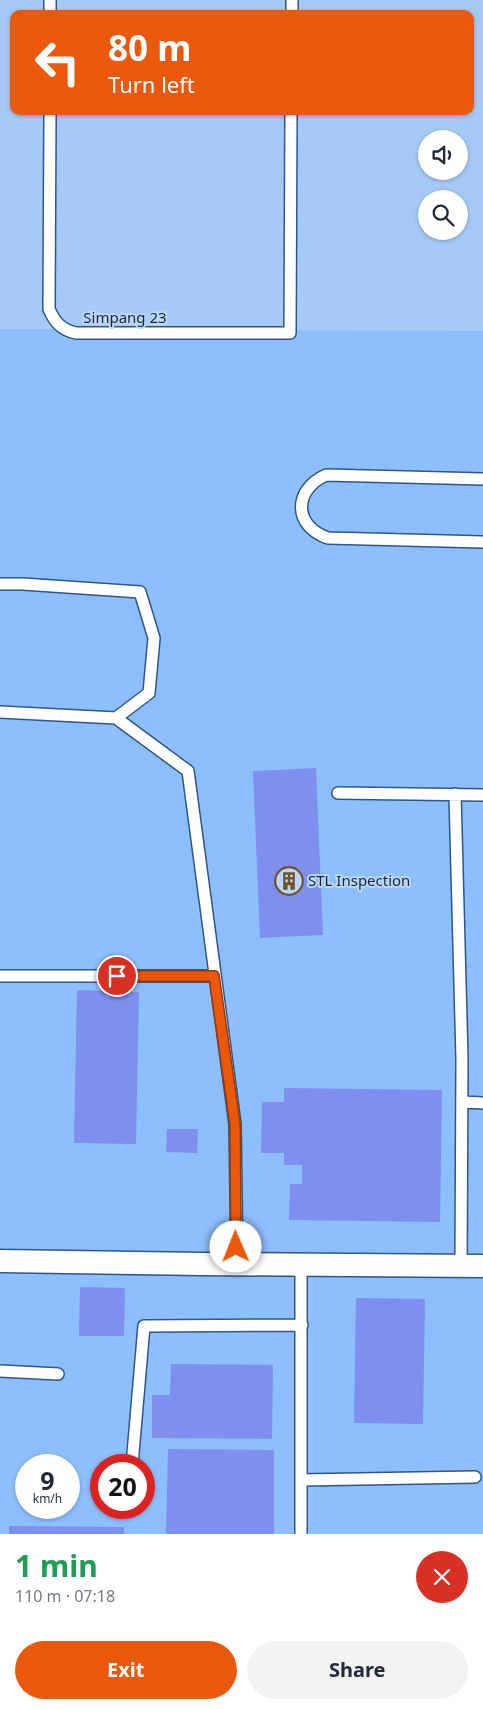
<!DOCTYPE html>
<meta charset="utf-8">
<style>
body{margin:0;font-family:"Noto Sans",sans-serif;background:#f2f2f3;color:#1f2937;height:100vh;display:flex;flex-direction:column;font-size:19px;white-space:nowrap}
*{box-sizing:border-box;margin:0}
p{font-size:16px;color:#747a83}
.icon{flex:none;width:28px;height:28px;fill:none;stroke:currentColor;stroke-width:2;stroke-linecap:round;stroke-linejoin:round}
.map{position:relative;height:1534px;overflow:hidden}
.side{display:flex;flex-direction:column;background:#fff;flex:1}
.side>*{flex:none}
.top-card{position:absolute;left:10px;top:10px;width:464px;height:105px;border-radius:10px;box-shadow:0 1px 4px #0004;background:#ea580c;color:#fff;overflow:hidden}
.fabs{position:absolute;left:418px;top:130px;display:grid;gap:10px}
.fabs a{display:grid;place-items:center;width:50px;height:50px;border-radius:50%;background:#fff;box-shadow:0 1px 4px #0004;font-size:25px}
.speed{position:absolute;left:15px;top:1454px;display:flex;gap:10px;font-size:25px;font-weight:700;text-align:center}
.speed>*{display:grid;place-content:center;width:65px;height:65px;border-radius:50%;background:#fff;box-shadow:0 1px 4px #0004;line-height:1}
.speed small{font-size:12px;font-weight:400}
.speed .limit{border:8px solid #d22;background:#fff;color:#111}
.pin{position:absolute;display:grid;place-items:center;width:42px;height:42px;color:#fff;margin:-21px;border:2px solid #fff;border-radius:50%;box-shadow:0 1px 5px #0007}
.me{position:absolute;width:55px;margin:-28px;rotate:359deg;stroke-linejoin:round;filter:drop-shadow(0 0 4px #0008)}
.turn{display:flex;align-items:center;gap:18px;height:105px;padding:0 15px;font-size:22px}
.turn .icon{width:65px;height:65px;stroke-width:2.5}
.turn b{display:block;font-size:35px;line-height:42px}
.round{display:grid;place-items:center;flex:none;width:52px;height:52px;border-radius:26px;background:#f2f2f3}
.headline{display:flex;align-items:center;justify-content:space-between;height:85px;padding:0 15px}
h1{font-size:30px;font-weight:700;line-height:38px;color:#1e9e55}
.primary-button{display:flex;gap:10px;margin-top:auto;padding:10px 15px}
.primary-button a{flex:1;height:58px;border-radius:30px;background:#ea580c;color:#fff;font-size:20px;font-weight:700;line-height:58px;text-align:center}
.primary-button a+a{background:#f2f2f3;color:#1f2937}
.map>svg:first-child{display:block}
.built{fill:#8dbefd;fill-rule:evenodd}
.building{fill:#7f8ff0}
.lines{fill:none;stroke-linecap:round;stroke-linejoin:round}
.service-casing{stroke:#2e5688;stroke-width:14}
.minor-casing{stroke:#2e5688;stroke-width:25}
.service{stroke:#fff;stroke-width:11}
.minor{stroke:#fff;stroke-width:22}
.route-casing{stroke:#983908;stroke-width:12}
.route{stroke:#ea580c;stroke-width:9}
.labels{text-anchor:middle;stroke-width:4;stroke-linejoin:round;paint-order:stroke}
.street-label{font-size:15px;fill:#16283d;stroke:#bbd6f9}
.poi-label{font-size:15px;fill:#16283d;stroke:#bbd6f9;text-anchor:start}
</style>
<div class="map">
<svg width="483" height="1534" viewBox="0 0 483 1534">
<rect width="100%" height="100%" fill="#a6caf7"/>
<path class="built" d="M 0,329 L 483,331 L 483,1534 L 0,1534 ZM 26,1465 L 69,1465 L 69,1508 L 26,1508 ZM 101,1465 L 144,1465 L 144,1508 L 101,1508 Z"/>
<path class="building" d="M 316,768 L 323,935 L 260,938 L 253,771 Z
M 77,990 L 139,992 L 136,1144 L 74,1143 Z
M 284,1088 L 442,1090 L 440,1222 L 289,1220 L 290,1184 L 302,1184 L 302,1165 L 284,1165 L 284,1153 L 261,1153 L 262,1102 L 284,1102 Z
M 167,1129 L 198,1129 L 197,1153 L 166,1152 Z
M 80,1287 L 125,1288 L 124,1336 L 79,1336 Z
M 356,1298 L 425,1299 L 423,1424 L 354,1423 Z
M 171,1364 L 273,1365 L 272,1439 L 152,1438 L 152,1395 L 170,1395 Z
M 168,1449 L 274,1450 L 274,1534 L 166,1534 Z
M 9,1526 L 124,1527 L 124,1534 L 9,1534 Z"/>
<g class="lines">
<defs>
<path id="service" d="M 50,14 L 50,0
M 292,14 L 292,0
M 50,111 L 49,309 C 55,323 62,330 76,333 L 290,333 L 291,111
M 483,479 L 326,475 C 293,490 293,526 328,538 L 483,542
M 0,584 L 23,584 L 140,592 L 154,638 L 149,693 L 116,718
M 0,712 L 116,718 L 188,771 L 235,1124 L 237,1264
M 338,793 L 483,795
M 455,794 L 462,1059 L 461,1266
M 0,976 L 215,976
M 462,1102 L 483,1103
M 0,1371 L 58,1374
M 132,1465 L 144,1326 L 302,1325
M 301,1480 L 475,1477
M 301,1534 L 301,1265"/>
<path id="minor" d="M 0,1261 L 203,1264 L 483,1266"/>
</defs>
<use href="#service" class="service-casing"/>
<use href="#minor" class="minor-casing"/>
<use href="#service" class="service"/>
<use href="#minor" class="minor"/>
</g>
<g class="lines">
<defs>
<path id="route" d="M 117,976 L 214,976 L 235,1124 L 236,1247"/>
</defs>
<use href="#route" class="route-casing"/>
<use href="#route" class="route"/>
</g>
<defs>
<symbol id="building-ring" viewBox="-11 -11 22 22"><circle r="9.5" fill="#bbd6f9" stroke="#705226" stroke-width="1.5"/><path d="M-4-6H4V6H1V3H-1V6H-4ZM-2.5-4.3h1.7v1.8h-1.7ZM.8-4.3h1.7v1.8H.8ZM-2.5-1h1.7V.8h-1.7ZM.8-1h1.7V.8H.8Z" fill="#705226"/></symbol>
</defs>
<g fill-rule="evenodd">
<use href="#building-ring" x="273" y="865" width="32" height="32"/>
</g>
<g class="labels">
<g class="street-label">
<text x="125" y="323">Simpang 23</text>
</g>
<g class="poi-label">
<text x="308" y="886">STL Inspection</text>
</g>
</g>
</svg>
<div class="fabs">
<a><svg class="icon" aria-label="sound" viewBox="0 0 24 24"><path d="M4 9h4l5-4v14l-5-4H4zM17 9q2 3 0 6"/></svg></a>
<a><svg class="icon" aria-label="search" viewBox="0 0 24 24"><circle cx="10" cy="10" r="6"/><path d="M15 15l6 6"/></svg></a>
</div>
<div class="speed"><div>9<small>km/h</small></div><div class="limit">20</div></div>
<div class="pin" style="left:117px;top:976px;background:#d93025"><svg class="icon" aria-label="arrive" viewBox="0 0 24 24"><path d="M6 21V4h12l-3 4 3 4H6"/></svg></div>
<svg class="me" style="left:236px;top:1247px" viewBox="-20 -20 40 40"><circle r="19" fill="#fff"/><path d="M0-13L10 11 0 6-10 11z" fill="#ea580c"/></svg>
<div class="top-card">
<div class="turn"><svg class="icon" aria-label="left" viewBox="0 0 24 24"><path d="M17 20v-9H6M10 6l-5 5 5 5"/></svg><div><b>80 m</b>Turn left</div></div>
</div>
</div>
<section class="side">
<div class="headline"><div><h1>1 min</h1><p>110 m · 07:18</p></div><a class="round" style="background:#d93025;color:#fff"><svg class="icon" aria-label="close" viewBox="0 0 24 24"><path d="M6 6l12 12M18 6L6 18"/></svg></a></div>
<div class="primary-button"><a>Exit</a><a>Share</a></div>
</section>
